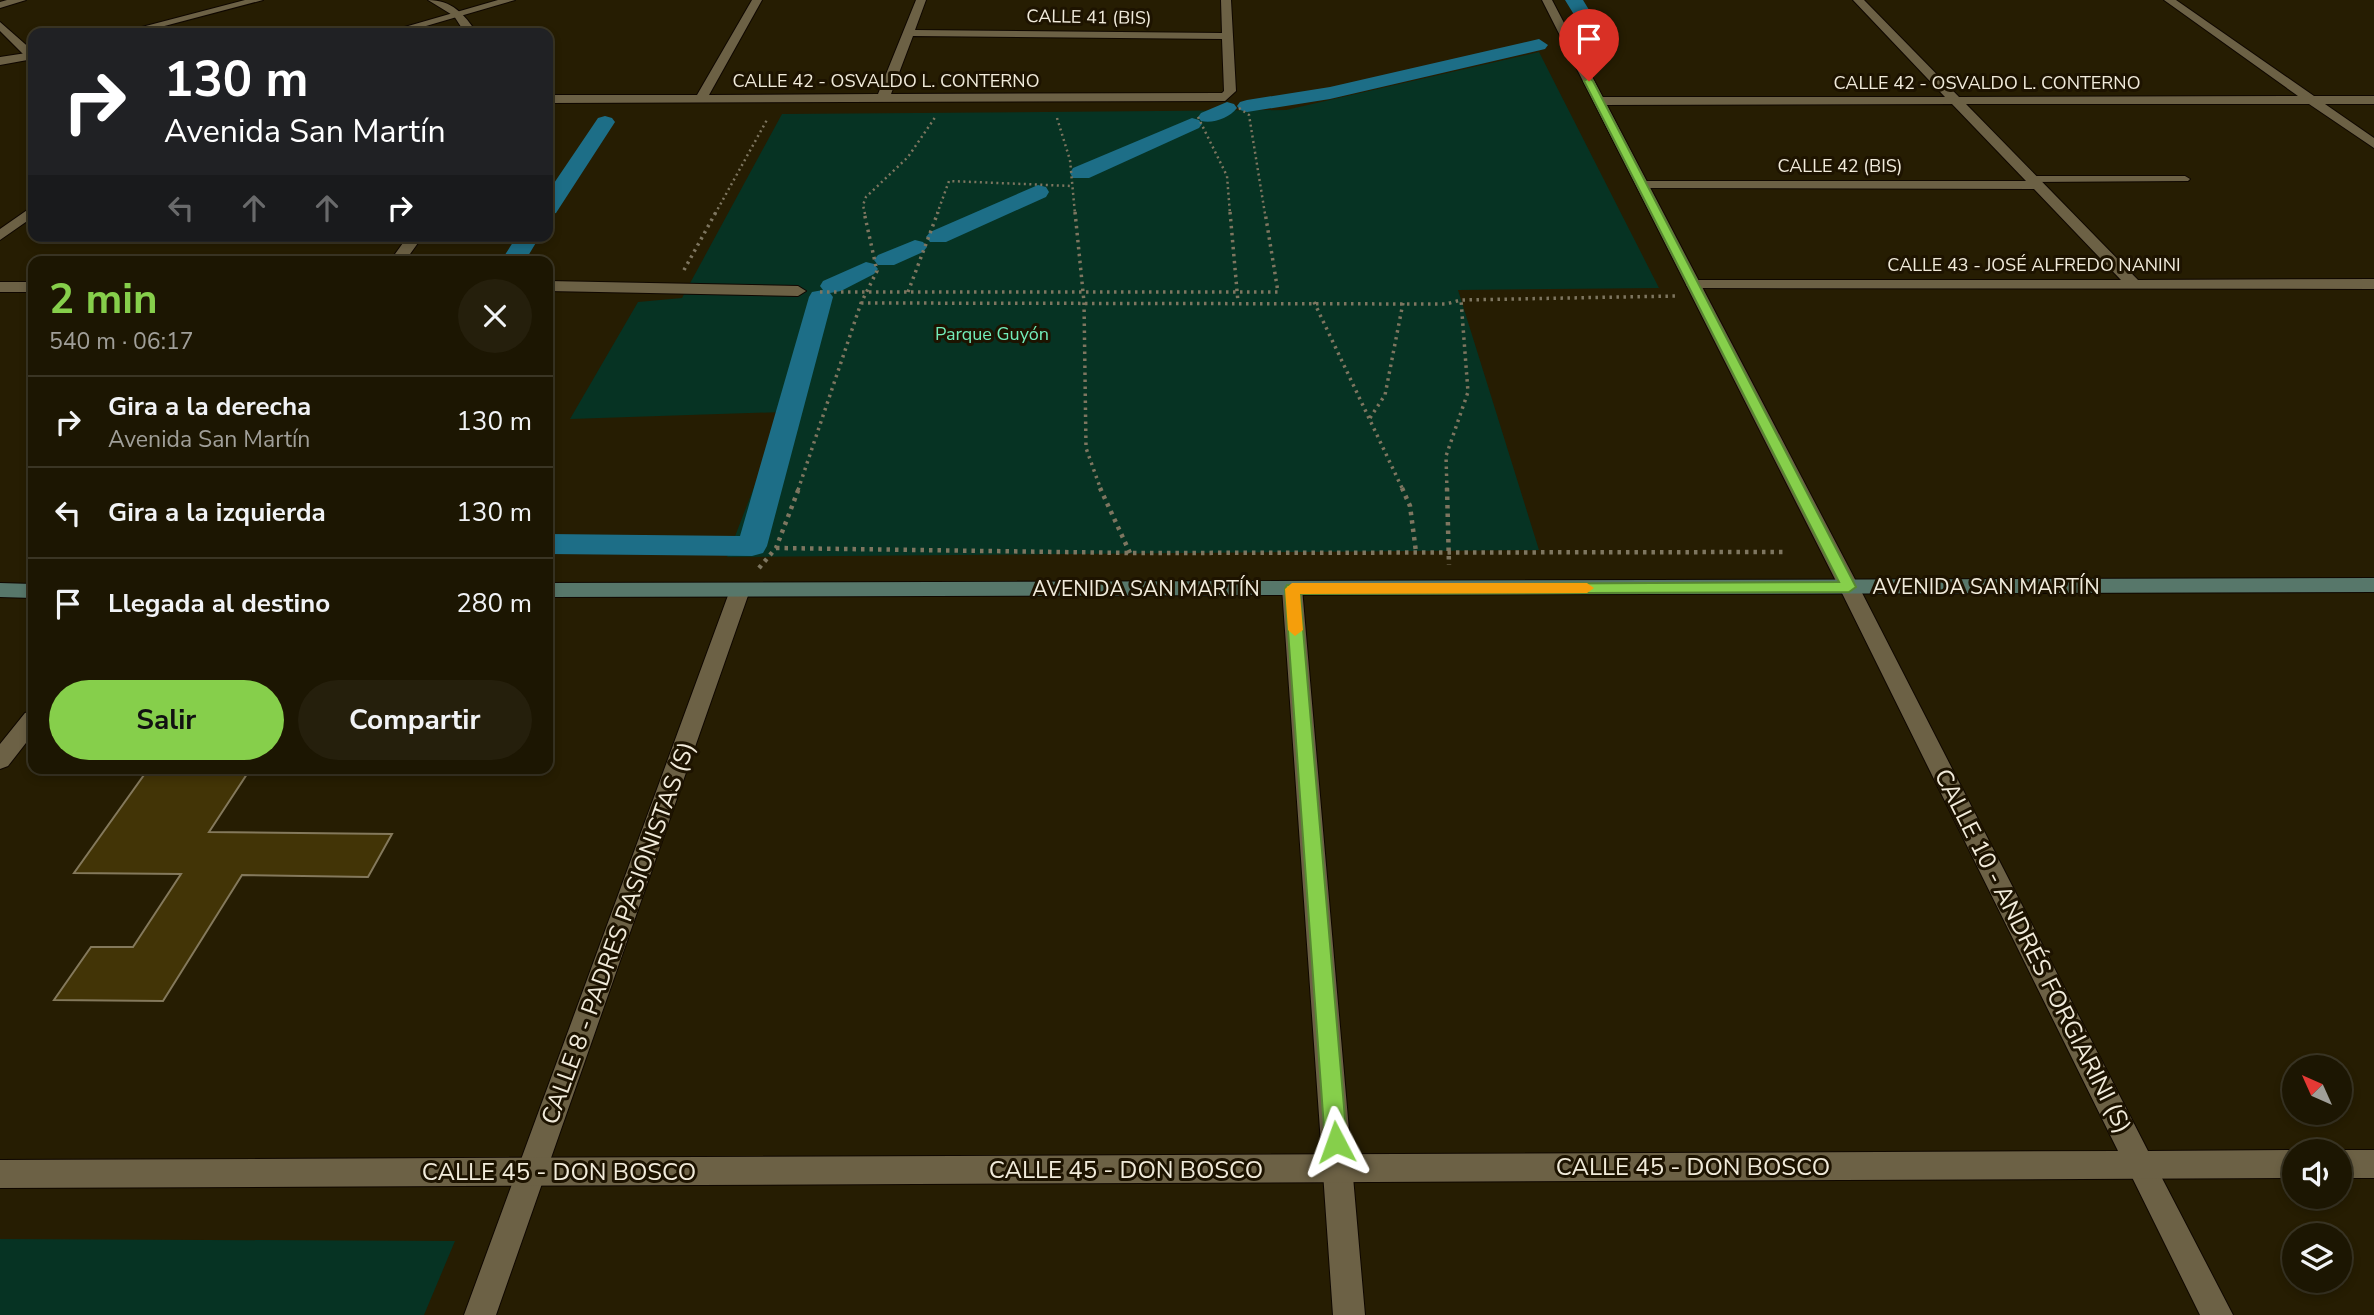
<!DOCTYPE html>
<html lang="es">
<meta charset="utf-8">
<style>
body{margin:0;font-family:"Nunito Sans",sans-serif;background:#251f0c;color:#f1f3f6;height:100vh;display:flex;flex-direction:column;font-size:26px;white-space:nowrap}
*{box-sizing:border-box;margin:0}
p{font-size:23px;color:#a09f99}
.icon{flex:none;width:38px;height:38px;fill:none;stroke:currentColor;stroke-width:2;stroke-linecap:round;stroke-linejoin:round}
.map{position:relative;flex:1;overflow:hidden}
.drawer{position:absolute;left:28px;top:256px;width:525px;height:518px;display:flex;flex-direction:column;background:#1c1602;border-radius:14px;box-shadow:0 4px 10px #0003,0 0 0 2px #3a3524}
.drawer>*{flex:none}
.top-card{position:absolute;left:28px;top:28px;width:525px;height:214px;border-radius:14px;box-shadow:0 4px 10px #0003,0 0 0 2px #3a3524;background:#202124;color:#fff;overflow:hidden}
.needle{width:46px;rotate:315deg}
.tools{position:absolute;left:2282px;top:1055px;display:grid;gap:14px}
.tools a{display:grid;place-items:center;width:70px;height:70px;border-radius:50%;background:#1c1602;box-shadow:0 4px 10px #0003,0 0 0 2px #3a3524;font-size:35px}
.pin{position:absolute;display:grid;place-items:center;width:60px;height:60px;color:#fff;margin:-72px -30px;border-radius:50% 50% 50% 0;rotate:-45deg;box-shadow:0 0 7px #0007}
.pin .icon{rotate:45deg}
.me{position:absolute;width:77px;margin:-38px;rotate:356deg;stroke-linejoin:round;filter:drop-shadow(0 0 5px #0008)}
.turn{display:flex;align-items:center;gap:24px;height:147px;padding:0 21px;font-size:32px}
.turn .icon{width:91px;height:91px;stroke-width:2.5}
.turn b{display:block;font-size:49px;line-height:60px}
.lanes{display:flex;align-items:center;height:66px;padding:0 21px;background:#0003;justify-content:center;gap:35px;direction:ltr}
.lanes .off{opacity:.35}
.round{display:grid;place-items:center;flex:none;width:74px;height:74px;border-radius:37px;background:#251f0c}
.summary{display:flex;align-items:center;justify-content:space-between;height:119px;padding:0 21px}
h1{font-size:42px;font-weight:700;line-height:52px;color:#86cf4b}
.button{display:flex;gap:14px;margin-top:auto;padding:14px 21px}
.button a{flex:1;height:80px;border-radius:42px;background:#86cf4b;color:#111;font-size:28px;font-weight:700;line-height:80px;text-align:center}
.button a+a{background:#251f0c;color:#f1f3f6}
ul{padding:0;list-style:none}
li{display:flex;align-items:center;gap:21px;height:91px;padding:0 21px;border-top:2px solid #3a3524}
li div{flex:1}
li b{display:block;font-size:26px}
li em{font-style:normal}
.map>svg:first-child{display:block}
.green{fill:#063323}
.lines{fill:none;stroke-linecap:round;stroke-linejoin:round}
.canal{fill:#1d6e87;fill-rule:evenodd}
.building{fill:#423406;stroke:#84795c;stroke-width:2}
.service-casing{stroke:#0f0700;stroke-width:2}
.minor-casing{stroke:#0f0700;stroke-width:2}
.tertiary-casing{stroke:#0f0700;stroke-width:2}
.secondary-casing{stroke:#0f0700;stroke-width:2}
.path-far2{stroke:#7e7660;stroke-width:2.5;stroke-dasharray:2 3.5;stroke-linecap:butt}
.path-far1{stroke:#7e7660;stroke-width:3.5;stroke-dasharray:2.5 4.5;stroke-linecap:butt}
.path{stroke:#7e7660;stroke-width:4.5;stroke-dasharray:3.5 5;stroke-linecap:butt}
.service{fill:#6c6145;fill-rule:evenodd}
.minor{fill:#6c6145;fill-rule:evenodd}
.tertiary{fill:#6c6145;fill-rule:evenodd}
.secondary{fill:#57776a;fill-rule:evenodd}
.route{fill:#86cf4b;stroke:#578731;stroke-width:2}
.slow{fill:#f59e0b}
.labels{text-anchor:middle;stroke-width:6;stroke-linejoin:round;paint-order:stroke}
.far-street-label{font-size:18px;fill:#f1ebdb;stroke:#1d1300}
.far-park-label{font-size:18px;fill:#72edb9;stroke:#1d1300}
.street-label{font-size:21px;fill:#f1ebdb;stroke:#1d1300}
.near-street-label{font-size:24px;fill:#f1ebdb;stroke:#1d1300}
</style>
<div class="map">
<svg width="2374" height="1315" viewBox="0 0 2374 1315">
<rect width="100%" height="100%" fill="#261d02"/>
<path class="green" d="M 1539,52 L 1659,288 L 1458,290 L 1539,550 L 727,557 L 783,412 L 570,419 L 638,302 L 682,298 L 782,114 L 1286,110 Z
M 0,1239 L 455,1241 L 424,1315 L 0,1315 Z"/>
<g class="lines">
<path class="canal" d="M 1565,0 L 1583,0 L 1600,28 C 1594,37 1581,42 1571,40 L 1568,36 L 1581,26 Z
M 1539,39 L 1548,45 L 1545,49 L 1330,99 L 1247,112 L 1240,110 L 1237,106 L 1240,102 L 1247,100 L 1330,87 Z
M 1227,102 L 1234,104 L 1237,108 C 1229,118 1213,124 1201,121 L 1198,117 L 1201,113 Z
M 605,116 L 612,118 L 615,122 L 556,213 L 548,215 L 548,192 L 598,118 Z
M 1192,118 L 1199,120 L 1202,124 L 1199,128 L 1089,178 L 1073,178 L 1070,173 L 1073,168 Z
M 1038,185 L 1046,187 L 1049,192 L 1046,197 L 946,242 L 930,242 L 926,237 L 930,232 Z
M 517,236 L 540,236 L 525,261 L 501,261 Z
M 915,240 L 923,242 L 927,247 L 923,252 L 894,265 L 878,265 L 874,260 L 878,255 Z
M 866,262 L 874,264 L 878,269 L 874,274 L 841,291 L 830,293 L 833,297 L 767,546 L 763,553 L 752,556 L 548,554 L 548,534 L 740,536 L 809,297 L 812,292 L 823,290 L 820,286 L 823,281 Z"/>
</g>
<path class="building" d="M 149,768 L 251,768 L 209,832 L 392,834 L 368,877 L 242,875 L 163,1001 L 54,1000 L 91,947 L 133,947 L 181,874 L 74,873 Z"/>
<g class="lines">
<defs>
<path id="service" d="M 2185,176 L 2190,179 L 2188,181 L 2032,182 L 2027,179 L 2032,176 Z"/>
<path id="minor" d="M 7,0 L 26,0 L 0,8 L 0,2 Z
M 245,0 L 263,0 L 138,33 L 119,33 Z
M 428,0 C 452,0 464,14 477,33 L 465,33 L 454,16 Z
M 752,0 L 762,0 L 709,95 L 878,94 L 916,0 L 926,0 L 915,30 L 1222,33 L 1221,0 L 1231,0 L 1236,91 L 1225,101 L 548,103 L 548,95 L 697,95 ZM 913,36 L 1222,39 L 1224,91 L 1222,93 L 891,94 Z
M 1853,0 L 1864,0 L 1959,97 L 2298,96 L 2164,0 L 2176,0 L 2314,96 L 2374,96 L 2374,104 L 2325,104 L 2374,138 L 2374,148 L 2309,104 L 1966,104 L 2138,280 L 2374,279 L 2374,289 L 1689,288 L 1686,285 L 1689,282 L 1694,280 L 2121,280 L 2034,189 L 1637,188 L 1637,182 L 1642,181 L 2026,181 L 1952,104 L 1599,105 L 1593,101 L 1599,97 L 1945,97 Z
M 33,52 L 33,59 L 0,65 L 0,57 Z
M 408,236 L 423,236 L 405,261 L 390,261 Z
M 548,281 L 798,286 L 806,291 L 798,296 L 548,291 Z
M 0,282 L 33,282 L 33,292 L 0,292 Z
M 1292,581 L 1299,583 L 1302,588 L 1365,1315 L 1333,1315 L 1282,588 L 1285,583 Z
M 740,583 L 747,585 L 750,590 L 496,1315 L 464,1315 L 730,590 L 733,585 Z
M 33,711 L 33,734 L 8,766 L 0,769 L 0,744 L 25,713 Z
M 2140,1151 L 2150,1155 L 2233,1315 L 2200,1315 L 2126,1165 L 2130,1155 Z"/>
<path id="tertiary" d="M 498,0 L 515,0 L 402,33 L 384,33 Z
M 1542,0 L 1552,0 L 1859,587 L 2148,1151 L 2294,1150 L 2298,1152 L 2294,1152 L 2294,1178 L 0,1188 L 0,1160 L 2118,1151 L 1839,587 Z
M 0,22 L 33,51 L 33,60 L 29,60 L 0,31 Z
M 33,206 L 33,217 L 0,240 L 0,229 Z
M 2340,1150 L 2374,1150 L 2374,1178 L 2340,1178 L 2340,1152 L 2336,1152 Z"/>
<path id="secondary" d="M 2374,578 L 2374,592 L 548,597 L 548,583 Z
M 0,583 L 33,584 L 33,598 L 0,597 Z"/>
</defs>
<use href="#service" class="service-casing"/>
<use href="#minor" class="minor-casing"/>
<use href="#tertiary" class="tertiary-casing"/>
<use href="#secondary" class="secondary-casing"/>
<path class="path-far2" d="M 1239,108 L 1249,115 L 1265,214
M 1198,117 L 1227,176 L 1230,214
M 1057,118 L 1070,160 L 1075,214
M 715,214 L 768,118
M 865,214 L 863,205 L 866,197 L 908,157 L 936,116
M 937,214 L 949,181 L 1072,186"/>
<path class="path-far1" d="M 1075,212 L 1084,302 L 1086,448 L 1101,490
M 1230,212 L 1238,302
M 684,270 L 716,212
M 820,292 L 1278,292 L 1265,212
M 908,292 L 938,212
M 1314,302 L 1403,490
M 861,303 L 1446,304 L 1461,300 L 1675,296
M 1370,418 L 1385,395 L 1403,303
M 798,490 L 861,303 L 877,271 L 864,212
M 1447,490 L 1446,456 L 1468,392 L 1461,300"/>
<path class="path" d="M 1100,488 L 1130,553
M 1402,488 L 1410,506 L 1416,552
M 1447,488 L 1449,565
M 776,548 L 1130,553 L 1783,552
M 759,568 L 776,548 L 799,488"/>
<use href="#service" class="service"/>
<use href="#minor" class="minor"/>
<use href="#tertiary" class="tertiary"/>
<use href="#secondary" class="secondary"/>
</g>
<path class="route" d="M 1589,78 L 1593,81 L 1856,587 L 1849,592 L 1300,594 L 1347,1142 L 1344,1149 L 1336,1152 L 1328,1149 L 1325,1142 L 1285,589 L 1287,585 L 1839,582 L 1584,81 Z"/>
<path class="slow" d="M 1292,583 L 1587,583 L 1594,588 L 1587,593 L 1300,594 L 1303,630 L 1295,636 L 1288,630 L 1285,589 Z"/>
<g class="labels">
<g class="far-street-label">
<text transform="translate(1089 17) rotate(1)" y="6">CALLE 41 (BIS)</text>
<text x="886" y="87">CALLE 42 - OSVALDO L. CONTERNO</text>
<text x="1987" y="89">CALLE 42 - OSVALDO L. CONTERNO</text>
<text x="1840" y="172">CALLE 42 (BIS)</text>
<text x="2034" y="271">CALLE 43 - JOSÉ ALFREDO NANINI</text>
</g>
<g class="far-park-label">
<text x="992" y="340">Parque Guyón</text>
</g>
<g class="street-label">
<text x="1986" y="594">AVENIDA SAN MARTÍN</text>
<text x="1146" y="596">AVENIDA SAN MARTÍN</text>
</g>
<g class="near-street-label">
<text transform="translate(618 933) rotate(-70)" y="8">CALLE 8 - PADRES PASIONISTAS (S)</text>
<text transform="translate(2033 951) rotate(63)" y="8">CALLE 10 - ANDRÉS FORGIARINI (S)</text>
<text x="1693" y="1175">CALLE 45 - DON BOSCO</text>
<text x="1126" y="1178">CALLE 45 - DON BOSCO</text>
<text x="559" y="1180">CALLE 45 - DON BOSCO</text>
</g>
</g>
</svg>
<div class="tools">
<a><svg class="needle" viewBox="-14 -14 28 28"><path d="M0-13l5 13h-10z" fill="#e53935"/><path d="M0 13l5-13h-10z" fill="#a09f99"/></svg></a>
<a><svg class="icon" aria-label="sound" viewBox="0 0 24 24"><path d="M4 9h4l5-4v14l-5-4H4zM17 9q2 3 0 6"/></svg></a>
<a><svg class="icon" aria-label="layers" viewBox="0 0 24 24"><path d="M12 4l9 5-9 5-9-5zM3 14l9 5 9-5"/></svg></a>
</div>
<div class="pin" style="left:1589px;top:81px;background:#d93025"><svg class="icon" aria-label="arrive" viewBox="0 0 24 24"><path d="M6 21V4h12l-3 4 3 4H6"/></svg></div>
<svg class="me" style="left:1336px;top:1142px" viewBox="-20 -20 40 40"><path d="M0-17L14 15 0 8-14 15z" fill="#86cf4b" stroke="#fff" stroke-width="4"/></svg>
<div class="top-card">
<div class="turn"><svg class="icon" aria-label="right" viewBox="0 0 24 24"><path d="M7 20v-9h11M14 6l5 5-5 5"/></svg><div><b>130 m</b>Avenida San Martín</div></div>
<div class="lanes"><svg class="icon off" aria-label="left" viewBox="0 0 24 24"><path d="M17 20v-9H6M10 6l-5 5 5 5"/></svg><svg class="icon off" aria-label="ahead" viewBox="0 0 24 24"><path d="M12 20V5M6 11l6-6 6 6"/></svg><svg class="icon off" aria-label="ahead" viewBox="0 0 24 24"><path d="M12 20V5M6 11l6-6 6 6"/></svg><svg class="icon" aria-label="right" viewBox="0 0 24 24"><path d="M7 20v-9h11M14 6l5 5-5 5"/></svg></div>
</div>
<section class="drawer">
<div class="summary"><div><h1>2 min</h1><p>540 m · 06:17</p></div><a class="round"><svg class="icon" aria-label="close" viewBox="0 0 24 24"><path d="M6 6l12 12M18 6L6 18"/></svg></a></div>
<ul>
<li><svg class="icon" aria-label="right" viewBox="0 0 24 24"><path d="M7 20v-9h11M14 6l5 5-5 5"/></svg><div><b>Gira a la derecha</b><p>Avenida San Martín</p></div><em>130 m</em></li>
<li><svg class="icon" aria-label="left" viewBox="0 0 24 24"><path d="M17 20v-9H6M10 6l-5 5 5 5"/></svg><div><b>Gira a la izquierda</b></div><em>130 m</em></li>
<li><svg class="icon" aria-label="arrive" viewBox="0 0 24 24"><path d="M6 21V4h12l-3 4 3 4H6"/></svg><div><b>Llegada al destino</b></div><em>280 m</em></li>
</ul>
<div class="button"><a>Salir</a><a>Compartir</a></div>
</section>
</div>
